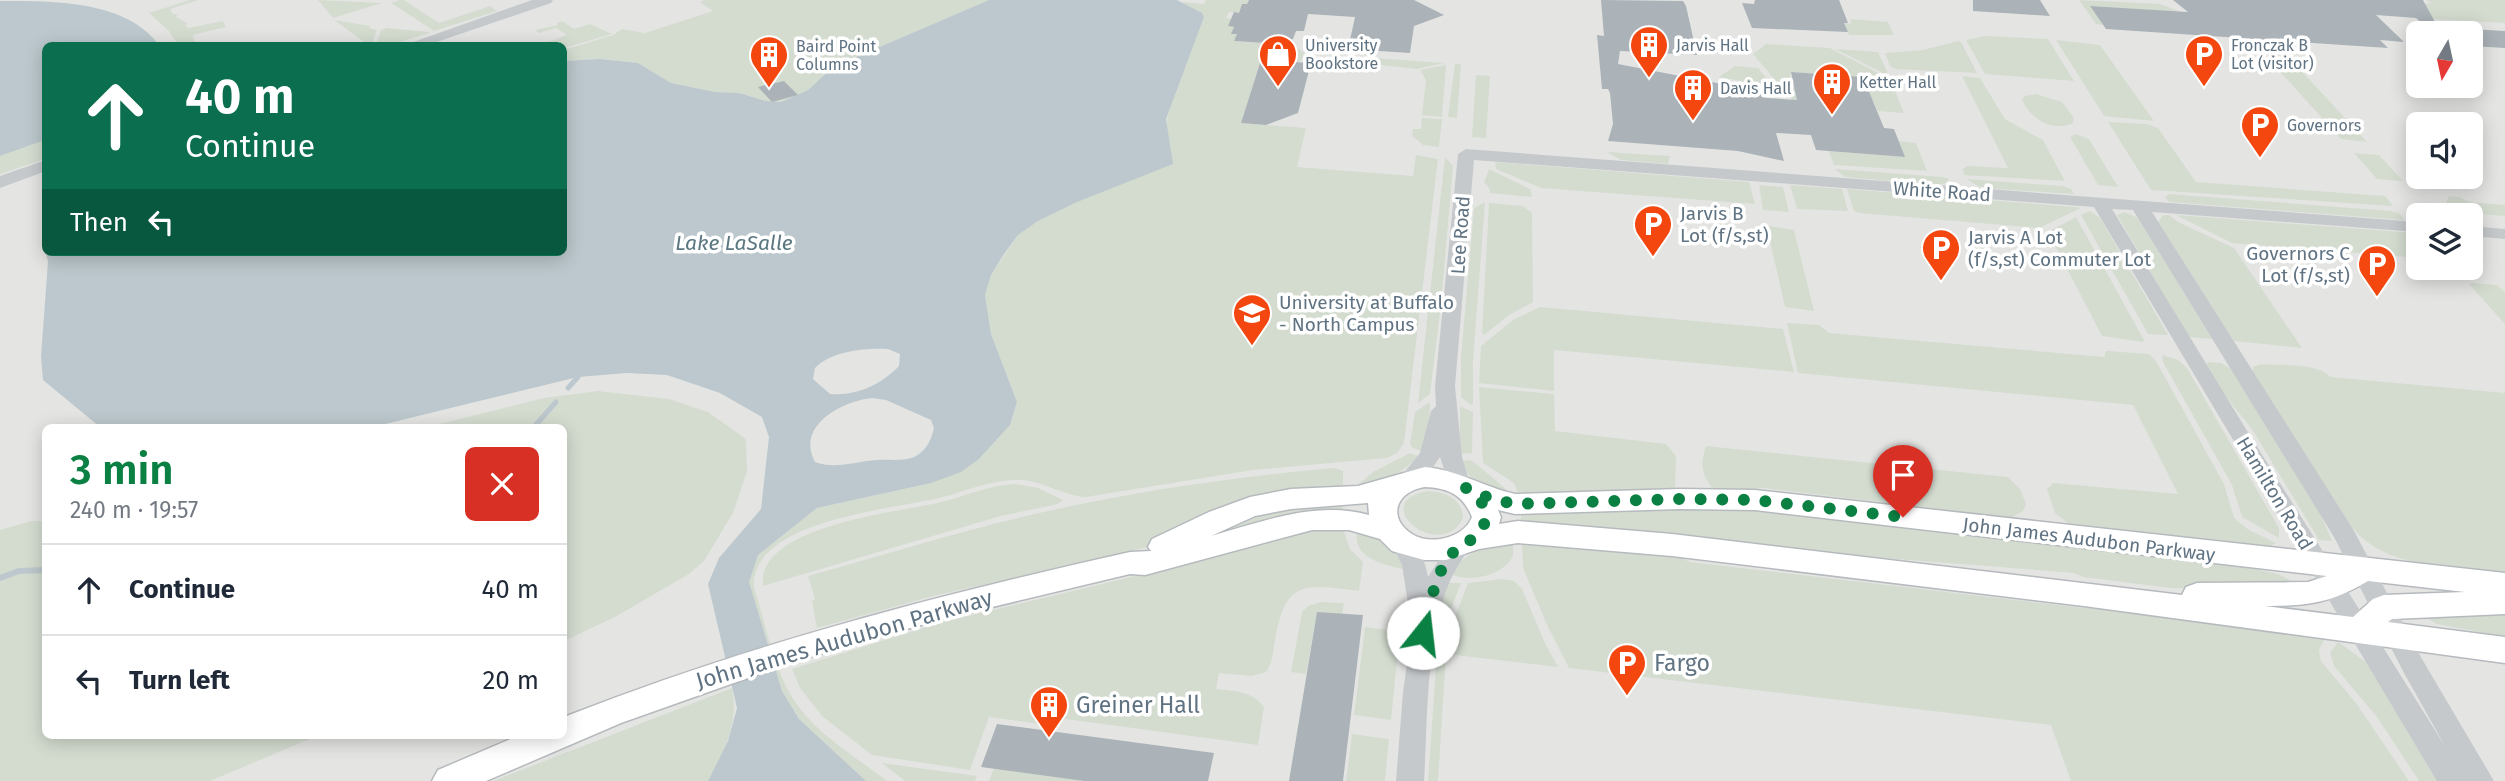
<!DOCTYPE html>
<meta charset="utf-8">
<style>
body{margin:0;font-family:"Fira Sans",sans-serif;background:#f2f2f3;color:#1f2937;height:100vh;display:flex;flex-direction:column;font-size:26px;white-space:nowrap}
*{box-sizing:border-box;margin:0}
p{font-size:23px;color:#747a83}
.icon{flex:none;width:38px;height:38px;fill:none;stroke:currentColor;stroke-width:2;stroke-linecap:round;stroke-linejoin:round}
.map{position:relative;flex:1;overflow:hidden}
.side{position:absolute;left:42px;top:424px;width:525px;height:315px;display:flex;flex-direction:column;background:#fff;border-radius:10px;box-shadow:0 4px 18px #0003}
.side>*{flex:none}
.top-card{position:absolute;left:42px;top:42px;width:525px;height:214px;border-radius:10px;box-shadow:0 4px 18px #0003;background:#0b6e4f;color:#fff;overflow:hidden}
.needle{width:46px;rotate:189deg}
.controls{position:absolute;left:2406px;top:21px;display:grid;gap:14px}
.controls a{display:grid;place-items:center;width:77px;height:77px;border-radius:10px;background:#fff;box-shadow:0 4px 18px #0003;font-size:35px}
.pin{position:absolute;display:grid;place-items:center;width:60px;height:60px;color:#fff;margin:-72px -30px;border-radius:50% 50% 50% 0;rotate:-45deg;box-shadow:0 0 7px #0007}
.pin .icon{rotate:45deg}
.me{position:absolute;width:77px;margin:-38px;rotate:16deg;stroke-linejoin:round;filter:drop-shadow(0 0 5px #0008)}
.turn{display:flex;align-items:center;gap:24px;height:147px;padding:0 28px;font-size:32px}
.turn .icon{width:91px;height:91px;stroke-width:2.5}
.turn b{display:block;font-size:49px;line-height:60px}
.then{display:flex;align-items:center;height:66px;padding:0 28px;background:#0003;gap:14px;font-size:26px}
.round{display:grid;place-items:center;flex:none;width:74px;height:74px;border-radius:10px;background:#f2f2f3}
.head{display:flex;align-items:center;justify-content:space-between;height:119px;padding:0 28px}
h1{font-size:42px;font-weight:600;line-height:52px;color:#0b8043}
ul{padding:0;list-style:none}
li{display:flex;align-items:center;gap:21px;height:91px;padding:0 28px;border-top:2px solid #e0e1e3}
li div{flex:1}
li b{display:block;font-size:26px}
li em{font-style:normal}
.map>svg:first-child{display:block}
.built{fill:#e4e5e3;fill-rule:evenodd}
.green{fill:#d4dcd0}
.water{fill:#bcc8cd;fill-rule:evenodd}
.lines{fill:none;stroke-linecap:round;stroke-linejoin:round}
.stream-far1{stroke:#bcc8cd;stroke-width:5}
.stream{stroke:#bcc8cd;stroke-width:6}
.building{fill:#abb3b8}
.major-casing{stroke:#b6babe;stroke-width:3}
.minor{fill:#c6c9cc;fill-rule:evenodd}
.major{fill:#fff;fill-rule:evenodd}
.route{stroke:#0b8043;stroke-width:12;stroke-dasharray:0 21.6}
.labels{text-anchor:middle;stroke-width:7;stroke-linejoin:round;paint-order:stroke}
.far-poi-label{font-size:16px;fill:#607383;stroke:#fff;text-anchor:start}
.street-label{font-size:19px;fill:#607383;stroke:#fff}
.poi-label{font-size:19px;fill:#607383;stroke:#fff;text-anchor:start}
.water-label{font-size:21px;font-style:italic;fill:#5b7781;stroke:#fff}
.near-street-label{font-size:23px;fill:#607383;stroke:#fff}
.near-poi-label{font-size:23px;fill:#607383;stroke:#fff;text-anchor:start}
</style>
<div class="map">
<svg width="2505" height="781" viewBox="0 0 2505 781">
<rect width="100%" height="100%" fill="#f4f4ef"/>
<path class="built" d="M 0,0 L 2505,0 L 2505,781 L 0,781 ZM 2418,33 L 2471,33 L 2471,86 L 2418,86 ZM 46,46 L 564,46 L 564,252 L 46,252 ZM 2418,124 L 2471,124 L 2471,177 L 2418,177 ZM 2418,215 L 2471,215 L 2471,268 L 2418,268 ZM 46,427 L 564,427 L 564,735 L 46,735 Z"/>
<path class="green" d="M 190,0 L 199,0 L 170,9 L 173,14 L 179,15 L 175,16 L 188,24 L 185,25 L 188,28 L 223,21 L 226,27 L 193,35 L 194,41 L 200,43 L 196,45 L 178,45 L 169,31 L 149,13 Z
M 318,0 L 382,3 L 333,18 Z
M 399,0 L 404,0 L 439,23 L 490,6 L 497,11 L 434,31 L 391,3 Z
M 705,0 L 989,0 L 833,67 L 808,90 L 781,102 L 766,101 L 739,93 L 715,92 L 671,83 L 638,63 L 600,59 L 564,61 L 564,50 L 613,35 L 622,29 L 645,33 L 713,11 L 700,2 Z
M 1206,0 L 1249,0 L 1247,4 L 1242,4 L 1239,13 L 1229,12 L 1226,18 L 1231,19 L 1229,26 L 1234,27 L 1232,33 L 1237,34 L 1234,41 L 1262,43 L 1269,47 L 1287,41 L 1306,54 L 1299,62 L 1261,60 L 1241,123 L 1306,128 L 1297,167 L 1413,176 L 1416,155 L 1438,159 L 1404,443 L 1397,453 L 1387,458 L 1253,470 L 1086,497 C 1063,496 1044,481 1020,480 C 993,479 969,490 943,497 C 898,509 749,519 754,588 C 766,624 773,668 794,700 C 815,733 856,757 887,781 L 866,781 L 799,719 L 782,691 L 749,582 L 758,555 L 817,508 L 931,483 L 979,459 L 1010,425 L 1017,402 L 991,334 L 985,295 L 991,275 L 1018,235 L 1038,221 L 1077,202 L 1166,128 L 1168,112 L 1204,17 L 1182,2 L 1204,4 Z
M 2079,0 L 2160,4 L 2181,12 L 2091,6 L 2103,25 L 2096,24 Z
M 2426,0 L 2505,0 L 2505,23 L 2413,18 L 2430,14 L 2425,4 L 2431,3 Z
M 1850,19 L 1888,22 L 1894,35 L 1849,35 L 1844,23 L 1851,24 Z
M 334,20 L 371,26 L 369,28 L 377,30 L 372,44 L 367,44 Z
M 562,21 L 574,29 L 590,24 L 612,34 L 564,48 L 564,46 L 540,45 L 567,35 L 556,28 L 539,33 L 535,30 L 558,25 L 557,23 Z
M 387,28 L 429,32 L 429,33 L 390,45 L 376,45 L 381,30 Z
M 1985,36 L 2048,39 L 2074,81 L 1985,74 L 1966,40 Z
M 2056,40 L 2100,45 L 2154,121 L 2104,116 Z
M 1958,41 L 1961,42 L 1977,73 L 1895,69 L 1890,66 L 1885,53 L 1923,50 Z
M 1766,44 L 1830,48 L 1890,79 L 1894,89 L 1883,88 L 1882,84 L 1875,84 L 1873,78 L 1791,72 L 1790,76 L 1800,100 L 1792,100 L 1753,54 Z
M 1835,49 L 1878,52 L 1889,76 Z
M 1362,57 L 1444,63 L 1417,69 L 1361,63 Z
M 1455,64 L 1461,64 L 1457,118 L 1448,117 Z
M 1446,65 L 1442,117 L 1422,115 L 1426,80 L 1420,70 Z
M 2274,65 L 2297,66 L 2367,142 L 2341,139 Z
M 1735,66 L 1758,68 L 1774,87 L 1719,77 Z
M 1476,75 L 1490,76 L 1486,138 L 1472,137 Z
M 1962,76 L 1980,78 L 2005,119 L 2043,140 L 2065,181 L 1964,175 L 1963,169 L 1967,166 L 2008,168 Z
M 1867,89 L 1895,91 L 1904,113 L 1878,111 Z
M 2036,94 L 2062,102 L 2074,118 L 2073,123 C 2052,133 2031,119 2022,100 L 2025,96 Z
M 1422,118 L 1442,119 L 1439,147 L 1423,145 L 1412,136 L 1413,129 L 1421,129 Z
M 2108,122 L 2147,124 L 2158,128 L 2196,182 L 2385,196 L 2393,206 L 2151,190 Z
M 2076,134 L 2089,139 L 2118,187 L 2098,185 L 2070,137 Z
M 45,140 L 45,159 L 0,174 L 0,156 Z
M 1899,141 L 1916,143 L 1927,171 L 1834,165 L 1829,151 L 1904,157 Z
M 1607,152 L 1670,156 L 1668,164 L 1621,160 Z
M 2354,153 L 2379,155 L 2403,181 L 2377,179 Z
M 1445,157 L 1453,166 L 1441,304 L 1430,394 L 1418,403 Z
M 1495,162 L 1749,182 L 1755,204 L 1541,188 L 1496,169 Z
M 1489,169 L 1530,189 L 1532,197 L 1490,193 L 1490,189 L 1484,182 Z
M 1835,169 L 1943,177 L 1949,179 L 1946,183 L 1938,185 L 1845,177 Z
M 1966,179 L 2063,186 L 2071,189 L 2074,194 L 1982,188 Z
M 1759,185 L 1783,187 L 1789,212 L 1763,210 Z
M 1790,185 L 1842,189 L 1848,211 L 1797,209 Z
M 1847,189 L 2075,207 L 2081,208 L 2039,228 L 1859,213 L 1854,211 Z
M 2169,194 L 2391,211 L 2400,214 L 2405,220 L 2169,202 L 2165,197 Z
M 2449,196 L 2460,197 L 2469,202 L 2505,205 L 2505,216 L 2455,212 L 2446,202 Z
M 1485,202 L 1473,362 L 1473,404 L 1471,405 L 1461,397 L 1461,357 L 1474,208 Z
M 1489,203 L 1523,206 L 1532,213 L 1533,302 L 1509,315 L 1484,335 L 1482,333 Z
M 2090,211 L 2100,218 L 2168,335 L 2148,334 L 2081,215 Z
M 2125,212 L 2138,218 L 2212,339 L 2189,337 L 2117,215 Z
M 2163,215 L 2169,215 L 2178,222 L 2234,248 L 2302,348 L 2234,341 L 2158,222 Z
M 2176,215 L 2415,233 L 2418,235 L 2418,258 L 2232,243 Z
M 2076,217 L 2144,340 L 2143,342 L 2102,336 L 2048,232 Z
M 1769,226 L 1794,230 L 1814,311 L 1785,307 L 1767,228 Z
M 2472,283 L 2497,285 L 2505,292 L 2505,324 L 2469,284 Z
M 1540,307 L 1783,329 L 1794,372 L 1554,350 L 1554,391 L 1479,383 L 1481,346 L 1513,320 Z
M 1787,323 L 1819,325 L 1829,333 L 2105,357 L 2105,352 L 2108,351 L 2149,354 L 2156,361 L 2224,484 L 2234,518 L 2249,530 L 2276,543 L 2267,548 L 2073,527 L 2055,513 L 2047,489 L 2053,483 L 2178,494 L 2133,405 L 1798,373 Z
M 2162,355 L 2178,360 L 2187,368 L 2279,528 L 2279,538 L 2242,517 L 2232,485 L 2163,362 Z
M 2209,362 L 2221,363 L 2231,369 L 2320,513 L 2332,541 L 2319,540 L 2252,429 L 2222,392 L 2206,364 Z
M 2261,364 C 2282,366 2315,362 2331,377 L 2505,393 L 2505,572 C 2454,566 2382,571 2349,523 L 2253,372 L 2253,367 Z
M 1479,387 L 1554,394 L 1555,431 L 1666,444 L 1676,456 L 1675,493 L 1519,496 L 1514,483 L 1483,463 Z
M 598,391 L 669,399 L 708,412 L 746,439 L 747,471 L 733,513 L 704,561 L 689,574 L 615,617 L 564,641 L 564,427 L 427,427 L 544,398 Z
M 1430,402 L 1429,425 L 1422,451 L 1413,448 L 1410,444 L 1415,412 Z
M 1460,406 L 1473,412 L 1472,453 L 1460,454 Z
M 1706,446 L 2008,477 L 2020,489 L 2026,504 L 2023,511 L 2011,518 L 1763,488 L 1714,491 C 1701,473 1700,465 1706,446 Z
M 1410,453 L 1418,456 C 1401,476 1378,483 1353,489 L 1373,472 Z
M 1470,460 C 1476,463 1508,490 1510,494 C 1488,487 1469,486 1462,461 Z
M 1334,468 L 1343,471 L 1343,490 L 1122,554 L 937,595 L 817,628 L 812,601 L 815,599 L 808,576 C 870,559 931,540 993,524 C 1104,496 1219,478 1334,468 Z
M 1016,484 L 1038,488 L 1063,500 L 1058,504 L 1001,516 L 763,586 C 756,526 898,512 937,503 C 964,497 988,485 1016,484 Z
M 1428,491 C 1445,492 1463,499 1463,518 C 1441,564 1365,502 1428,491 Z
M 1343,503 L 1342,513 L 1186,547 L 1253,513 Z
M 1737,508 L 2237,565 L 2278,574 L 2300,585 L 2296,591 L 2171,588 L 2083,577 L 2074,573 L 1884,558 L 1717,540 L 1521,527 L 1521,510 Z
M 31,521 L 45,521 L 46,735 L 319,735 L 210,781 L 0,781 L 0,530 Z
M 1314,528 L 1343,528 L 1350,549 L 1363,562 L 1359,591 C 1304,584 1286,579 1275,640 C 1273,651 1273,663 1266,672 L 1252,676 L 1219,673 L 1216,689 C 1235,691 1252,691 1264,707 L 1258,745 L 1044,716 L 1041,724 L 989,717 L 970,770 L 872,755 L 822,716 L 800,688 L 792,669 L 946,621 L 1123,579 Z
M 1358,530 C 1383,539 1395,543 1404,569 C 1384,566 1349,556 1358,530 Z
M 1527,538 L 1680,557 L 1690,562 L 2084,608 L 2090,605 L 2326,636 L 2319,650 L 2321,661 L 2356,703 L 2409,781 L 2071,781 L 2051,725 L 1569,668 L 1548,627 L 1523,568 L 1522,542 Z
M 1513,542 L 1513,556 C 1503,576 1470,583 1451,574 C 1465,550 1488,546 1513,542 Z
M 1502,579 L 1514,581 L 1522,589 L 1544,641 L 1558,667 L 1446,654 L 1438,781 L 1428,781 L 1436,667 L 1468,583 Z
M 1446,583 L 1461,583 L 1433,655 Z
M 1321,602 L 1344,603 L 1342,615 L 1317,612 L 1306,674 L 1291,672 L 1302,612 L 1308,606 Z
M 2505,607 L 2505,637 L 2437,624 L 2423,616 Z
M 1365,627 L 1400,631 L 1391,720 L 1354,715 Z
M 2338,642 L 2366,662 L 2443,781 L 2419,781 L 2377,717 L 2334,666 L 2330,653 Z
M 732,688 C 739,721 725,752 708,781 L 493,781 Z
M 1352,734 L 1389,739 L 1385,781 L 1346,781 Z
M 882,763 L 977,776 L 975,781 L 905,781 Z
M 994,768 L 1084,781 L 989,781 Z"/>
<path class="water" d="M 989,0 L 1177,0 L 1202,13 L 1204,17 L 1166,119 L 1173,164 L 1077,202 L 1038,221 L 1018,235 L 1004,254 L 991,275 L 985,295 L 991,334 L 1017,402 L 1010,425 L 979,459 L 961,472 L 931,483 L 817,508 L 758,555 L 749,582 L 782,691 L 799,719 L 866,781 L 708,781 L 728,741 L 737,708 L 708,584 L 719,558 L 761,509 L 769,437 L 762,417 L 720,393 L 667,375 L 627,373 L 578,377 L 373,427 L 100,427 L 43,380 L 41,357 L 48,261 C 43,246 42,236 45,221 L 46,252 L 564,252 L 564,61 L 600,59 L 638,63 L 671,83 L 715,92 L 739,93 L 766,101 L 781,102 L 808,90 L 833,67 ZM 888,349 L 900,354 L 899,366 C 881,385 856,396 830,394 L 813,379 L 815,368 C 832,351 864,348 888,349 ZM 872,398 L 886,400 L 931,420 L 934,428 C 931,440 927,450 916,456 C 904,462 890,459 877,460 C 856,461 836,470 815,462 C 795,425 843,401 872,398 Z
M 0,1 C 52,1 126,0 159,45 L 46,46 L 45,140 L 0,156 Z"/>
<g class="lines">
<path class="stream-far1" d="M 568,388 L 578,377
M 534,427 L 556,402"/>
<path class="stream" d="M 0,578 L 19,571 L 46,570"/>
</g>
<path class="building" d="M 1249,0 L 1414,0 L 1444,15 L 1414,26 L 1410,53 L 1348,49 L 1355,17 L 1308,14 L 1304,31 L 1296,31 L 1293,39 L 1264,49 L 1266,43 L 1234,41 L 1237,34 L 1231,34 L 1234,27 L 1228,26 L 1234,12 L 1239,13 L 1242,4 L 1247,4 Z
M 1601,0 L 1683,1 L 1686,6 L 1697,55 L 1620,51 L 1618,64 L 1758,91 L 1767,98 L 1797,100 L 1791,72 L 1863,77 L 1884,128 L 1894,129 L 1905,157 L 1816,150 L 1811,135 L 1776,133 L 1784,161 L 1738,151 L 1608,141 L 1613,124 L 1610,93 L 1608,89 L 1602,89 L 1597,35 L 1604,36 Z
M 1755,0 L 1839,0 L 1848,23 L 1844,23 L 1848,32 L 1752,28 L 1742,3 L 1754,4 Z
M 1973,0 L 2040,0 L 2050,16 L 1973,11 Z
M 2173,0 L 2423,0 L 2441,33 L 2433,33 L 2416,18 L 2376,15 L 2404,42 L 2380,40 L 2388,48 L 2106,29 L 2090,6 L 2188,12 Z
M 2471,29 L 2505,31 L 2505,48 L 2471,46 Z
M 1261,60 L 1311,63 L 1298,113 L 1266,125 L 1241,123 Z
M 784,81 L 798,95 L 772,102 L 758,87 Z
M 1317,612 L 1363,615 L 1343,781 L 1289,781 Z
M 997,724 L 1214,753 L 1208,781 L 1084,781 L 981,767 Z"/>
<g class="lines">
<defs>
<path id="major" d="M 1425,467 C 1458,470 1484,487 1515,494 L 1680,489 L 1755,490 L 2505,573 L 2505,614 L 2392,619 L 2388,622 L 2505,637 L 2505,663 L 2084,606 L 1672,556 L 1518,543 L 1479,549 L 1446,560 L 1424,560 L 1392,551 L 1380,539 L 1349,530 L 1312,530 L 1145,575 L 1130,574 L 938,620 L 796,661 L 621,723 L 486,781 L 432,781 L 438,770 L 520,735 L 564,735 L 564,717 C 750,644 935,596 1130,552 L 1151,551 L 1148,547 L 1152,539 L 1209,512 L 1250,497 L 1291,489 L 1358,486 ZM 1425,487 C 1449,488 1463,495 1472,517 C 1464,538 1430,546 1412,534 C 1386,517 1397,491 1425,487 ZM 1368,503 L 1369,515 C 1316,500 1262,522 1211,536 L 1255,516 L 1291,509 ZM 1680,509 L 1755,510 L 2327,576 L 2308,582 L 2197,583 L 2186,587 L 2182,595 L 1672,534 L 1518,521 L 1499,524 L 1501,517 L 1498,510 L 1515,514 ZM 2368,581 L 2465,592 L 2384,595 L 2373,599 L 2353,617 L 2265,606 C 2308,606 2331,603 2368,581 Z"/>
</defs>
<use href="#major" class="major-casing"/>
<path class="minor" d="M 532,0 L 553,0 L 551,3 L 425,46 L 402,46 Z
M 1466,149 L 2418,222 L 2418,232 L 2152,212 L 2353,529 L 2422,659 L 2494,781 L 2437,781 L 2094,207 L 1474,160 L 1455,386 L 1462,457 L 1470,484 L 1467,490 L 1459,492 L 1451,490 L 1440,457 C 1430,471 1419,491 1401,486 L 1398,480 L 1420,453 L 1431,411 L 1436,406 L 1435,386 L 1458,154 ZM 2112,209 L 2133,210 L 2334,537 L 2404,673 L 2445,746 L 2241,421 Z
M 46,160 L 46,171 L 0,188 L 0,176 Z
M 2471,226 L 2505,229 L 2505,239 L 2471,236 Z
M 1402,531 L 1410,534 C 1418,548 1426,562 1428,577 L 1450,542 L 1458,539 L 1466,542 L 1470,548 C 1465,556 1459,563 1455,571 C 1425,625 1428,720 1424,781 L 1396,781 L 1403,692 L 1412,629 L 1402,565 L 1390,540 L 1394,534 Z"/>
<use href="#major" class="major"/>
</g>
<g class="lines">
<path class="route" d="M 1423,633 C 1430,608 1434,575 1451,555 C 1462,542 1478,541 1485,522 L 1482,503 L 1466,488 L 1492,499 L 1515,504 L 1680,499 L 1755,500 L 1903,517"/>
</g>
<defs>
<symbol id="building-pin" viewBox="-11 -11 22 30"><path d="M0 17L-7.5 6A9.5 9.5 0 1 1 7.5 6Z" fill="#f4470f" stroke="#fff"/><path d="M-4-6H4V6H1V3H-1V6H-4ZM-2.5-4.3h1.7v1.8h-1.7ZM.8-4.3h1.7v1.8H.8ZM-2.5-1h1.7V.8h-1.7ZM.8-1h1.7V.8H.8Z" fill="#fff"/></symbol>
<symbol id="shop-pin" viewBox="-11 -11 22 30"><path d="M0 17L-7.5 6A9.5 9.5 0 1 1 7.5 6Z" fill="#f4470f" stroke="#fff"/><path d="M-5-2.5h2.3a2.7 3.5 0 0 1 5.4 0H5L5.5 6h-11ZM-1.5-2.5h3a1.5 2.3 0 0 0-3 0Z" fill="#fff"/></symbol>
<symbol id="parking-pin" viewBox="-11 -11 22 30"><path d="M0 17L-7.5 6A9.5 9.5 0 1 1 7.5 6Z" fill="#f4470f" stroke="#fff"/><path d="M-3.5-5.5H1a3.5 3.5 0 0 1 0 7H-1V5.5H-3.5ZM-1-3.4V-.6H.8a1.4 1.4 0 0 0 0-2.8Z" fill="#fff"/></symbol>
<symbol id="university-pin" viewBox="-11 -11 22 30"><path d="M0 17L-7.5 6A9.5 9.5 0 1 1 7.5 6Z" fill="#f4470f" stroke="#fff"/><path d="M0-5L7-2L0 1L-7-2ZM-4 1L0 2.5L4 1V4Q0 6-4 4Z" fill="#fff"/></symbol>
</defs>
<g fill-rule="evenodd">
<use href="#building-pin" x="1627" y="23" width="44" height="60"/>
<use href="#shop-pin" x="1256" y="32" width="44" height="60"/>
<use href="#parking-pin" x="2182" y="32" width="44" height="60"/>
<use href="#building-pin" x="747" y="33" width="44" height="60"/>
<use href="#building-pin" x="1810" y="60" width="44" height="60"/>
<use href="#building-pin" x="1671" y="66" width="44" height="60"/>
<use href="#parking-pin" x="2238" y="103" width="44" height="60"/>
<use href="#parking-pin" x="1631" y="202" width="44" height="60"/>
<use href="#parking-pin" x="1919" y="226" width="44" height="60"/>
<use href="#parking-pin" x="2355" y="242" width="44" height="60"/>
<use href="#university-pin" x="1230" y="291" width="44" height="60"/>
<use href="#parking-pin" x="1605" y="641" width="44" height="60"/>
<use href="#building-pin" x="1027" y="683" width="44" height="60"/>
</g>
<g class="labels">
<g class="far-poi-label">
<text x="1305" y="51">University<tspan x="1305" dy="18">Bookstore</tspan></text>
<text x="1676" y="51">Jarvis Hall</text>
<text x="2231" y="51">Fronczak B<tspan x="2231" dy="18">Lot (visitor)</tspan></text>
<text x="796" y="52">Baird Point<tspan x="796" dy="18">Columns</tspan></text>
<text x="1859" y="88">Ketter Hall</text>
<text x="1720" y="94">Davis Hall</text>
<text x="2287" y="131">Governors</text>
</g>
<g class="street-label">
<text transform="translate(1942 191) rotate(4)" y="7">White Road</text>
<text transform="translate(1460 235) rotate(-86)" y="7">Lee Road</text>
<text transform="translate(2275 493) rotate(59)" y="7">Hamilton Road</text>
<text transform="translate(2089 539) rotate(7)" y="7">John James Audubon Parkway</text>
</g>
<g class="poi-label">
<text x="1680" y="220">Jarvis B<tspan x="1680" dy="22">Lot (f/s,st)</tspan></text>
<text x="1968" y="244">Jarvis A Lot<tspan x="1968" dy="22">(f/s,st) Commuter Lot</tspan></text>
<text x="2350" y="260" text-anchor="end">Governors C<tspan x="2350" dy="22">Lot (f/s,st)</tspan></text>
<text x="1279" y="309">University at Buffalo<tspan x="1279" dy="22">- North Campus</tspan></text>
</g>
<g class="water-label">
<text x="734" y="250">Lake LaSalle</text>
</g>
<g class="near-street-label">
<text transform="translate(844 639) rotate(-16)" y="8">John James Audubon Parkway</text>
</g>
<g class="near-poi-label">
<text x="1654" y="671">Fargo</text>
<text x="1076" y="713">Greiner Hall</text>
</g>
</g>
</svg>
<div class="controls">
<a><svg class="needle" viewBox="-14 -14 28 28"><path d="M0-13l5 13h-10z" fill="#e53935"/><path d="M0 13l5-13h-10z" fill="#747a83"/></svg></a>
<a><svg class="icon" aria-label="sound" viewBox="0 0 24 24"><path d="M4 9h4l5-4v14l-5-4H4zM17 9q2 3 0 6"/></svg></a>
<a><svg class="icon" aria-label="layers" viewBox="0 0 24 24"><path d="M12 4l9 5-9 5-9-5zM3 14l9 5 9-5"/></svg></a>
</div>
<div class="pin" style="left:1903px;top:517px;background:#d93025"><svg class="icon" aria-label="arrive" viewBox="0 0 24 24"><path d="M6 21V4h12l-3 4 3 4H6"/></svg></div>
<svg class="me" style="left:1423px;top:633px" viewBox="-20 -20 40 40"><circle r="19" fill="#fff"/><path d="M0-13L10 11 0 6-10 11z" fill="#0b8043"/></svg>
<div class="top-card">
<div class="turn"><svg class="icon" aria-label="ahead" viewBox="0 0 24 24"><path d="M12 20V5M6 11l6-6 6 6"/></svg><div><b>40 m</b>Continue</div></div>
<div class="then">Then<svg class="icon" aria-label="left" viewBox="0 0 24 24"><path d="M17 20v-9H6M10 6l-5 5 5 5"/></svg></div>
</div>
<section class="side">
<div class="head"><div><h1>3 min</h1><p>240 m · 19:57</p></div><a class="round" style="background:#d93025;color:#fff"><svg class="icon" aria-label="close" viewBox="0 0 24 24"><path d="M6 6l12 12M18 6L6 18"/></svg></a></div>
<ul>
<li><svg class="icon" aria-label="ahead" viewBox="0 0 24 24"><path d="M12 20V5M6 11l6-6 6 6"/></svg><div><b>Continue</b></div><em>40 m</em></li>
<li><svg class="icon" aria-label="left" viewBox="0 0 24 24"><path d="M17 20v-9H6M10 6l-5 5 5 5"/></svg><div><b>Turn left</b></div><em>20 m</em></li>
</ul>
</section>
</div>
